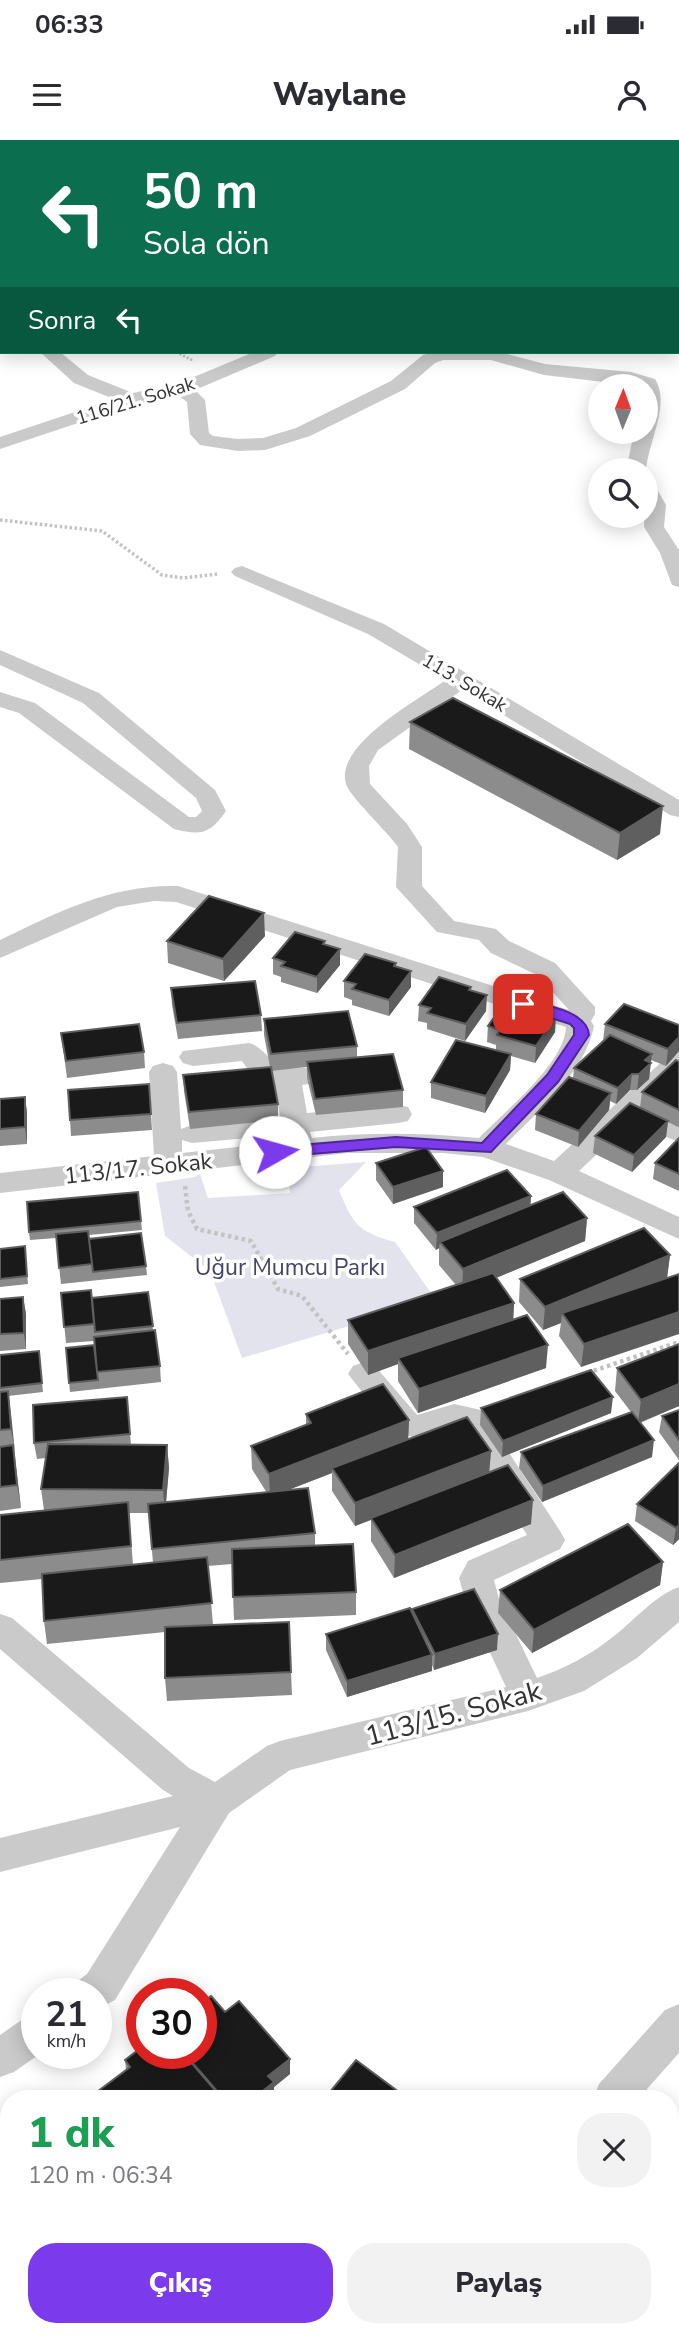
<!DOCTYPE html>
<html lang="tr">
<meta charset="utf-8">
<style>
body{margin:0;font-family:"Nunito Sans",sans-serif;background:#f2f2f3;color:#2b2b33;height:100vh;display:flex;flex-direction:column;font-size:26px;white-space:nowrap}
*{box-sizing:border-box;margin:0}
p{font-size:23px;color:#7c7c81}
.icon{flex:none;width:38px;height:38px;fill:none;stroke:currentColor;stroke-width:2;stroke-linecap:round;stroke-linejoin:round}
.map{position:relative;flex:1;overflow:hidden}
.drawer{position:absolute;left:0px;top:1950px;width:679px;height:247px;display:flex;flex-direction:column;background:#fff;border-radius:28px 28px 0 0;box-shadow:0 4px 18px #0003}
.drawer>*{flex:none}
.hud{position:absolute;left:0px;top:0px;width:679px;height:214px;box-shadow:0 4px 18px #0003;background:#0b6e4f;color:#fff;overflow:hidden}
.needle{width:46px;rotate:1deg}
.controls{position:absolute;left:588px;top:234px;display:grid;gap:14px}
.controls a{display:grid;place-items:center;width:70px;height:70px;border-radius:50%;background:#fff;box-shadow:0 4px 18px #0003;font-size:35px}
.speed{position:absolute;left:21px;top:1838px;display:flex;gap:14px;font-size:35px;font-weight:700;text-align:center}
.speed>*{display:grid;place-content:center;width:91px;height:91px;border-radius:50%;background:#fff;box-shadow:0 4px 18px #0003;line-height:1}
.speed small{font-size:18px;font-weight:400}
.speed .limit{border:10px solid #d22;background:#fff;color:#111}
.pin{position:absolute;display:grid;place-items:center;width:60px;height:60px;color:#fff;margin:-30px;border-radius:14px;box-shadow:0 4px 10px #0006}
.me{position:absolute;width:77px;margin:-38px;rotate:83deg;stroke-linejoin:round;filter:drop-shadow(0 0 5px #0008)}
.turn{display:flex;align-items:center;gap:24px;height:147px;padding:0 28px;font-size:32px}
.turn .icon{width:91px;height:91px;stroke-width:2.5}
.turn b{display:block;font-size:49px;line-height:60px}
.then{display:flex;align-items:center;height:66px;padding:0 28px;background:#0003;gap:14px;font-size:26px}
.round{display:grid;place-items:center;flex:none;width:74px;height:74px;border-radius:28px;background:#f2f2f3}
.head{display:flex;align-items:center;justify-content:space-between;height:119px;padding:0 28px}
h1{font-size:42px;font-weight:800;line-height:52px;color:#1e9e55}
.button{display:flex;gap:14px;margin-top:auto;padding:14px 28px}
.button a{flex:1;height:80px;border-radius:28px;background:#7c3aed;color:#fff;font-size:28px;font-weight:800;line-height:80px;text-align:center}
.button a+a{background:#f2f2f3;color:#2b2b33}
.status{display:flex;justify-content:space-between;align-items:center;height:49px;padding:0 35px;background:#fff;direction:ltr}
.status svg{height:19px;fill:currentColor}
header{display:flex;justify-content:space-between;align-items:center;height:91px;padding:0 28px;background:#fff;font-size:32px;font-weight:800}
.map>svg:first-child{display:block}
.green{fill:#e3e3ee}
.lines{fill:none;stroke-linecap:round;stroke-linejoin:round}
.path-far2{stroke:#c3c3c3;stroke-width:2.5;stroke-dasharray:2 2;stroke-linecap:butt}
.path-far1{stroke:#c3c3c3;stroke-width:3.5;stroke-dasharray:2.5 2.5;stroke-linecap:butt}
.path{stroke:#c3c3c3;stroke-width:4.5;stroke-dasharray:3.5 3.5;stroke-linecap:butt}
.minor{fill:#cacaca;fill-rule:evenodd}
.wall{fill:#8c8c8c;fill-rule:evenodd}
.shaded-wall{fill:#5f5f5f}
.building{fill:#1a1a1a;stroke:#5f5f5f;stroke-width:2}
.route{fill:#7c3aed;stroke:#51269a;stroke-width:2}
.labels{text-anchor:middle;stroke-width:7;stroke-linejoin:round;paint-order:stroke}
.far-street-label{font-size:19px;fill:#333;stroke:#fff}
.street-label{font-size:23px;fill:#333;stroke:#fff}
.park-label{font-size:23px;fill:#43436c;stroke:#fff}
.near-street-label{font-size:28px;fill:#333;stroke:#fff}
</style>
<div class="status"><b>06:33</b><svg viewBox="0 0 49 12"><path d="M0 12V9h3v3zM5 12V6h3v6zM10 12V3h3v9zM15 12V0h3v12zM26 1h20v11H26zM47 4h2v5h-2z"/></svg></div>
<header><svg class="icon" aria-label="menu" viewBox="0 0 24 24"><path d="M4 6h16M4 12h16M4 18h16"/></svg>Waylane<svg class="icon" aria-label="person" viewBox="0 0 24 24"><circle cx="12" cy="8" r="4"/><path d="M4 21q1-7 8-7t8 7"/></svg></header>
<div class="map">
<svg width="679" height="2196" viewBox="0 0 679 2196">
<rect width="100%" height="100%" fill="#fff"/>
<path class="green" d="M 366,1022 L 339,1050 C 353,1085 359,1092 395,1102 L 436,1160 L 242,1218 L 210,1131 L 165,1096 L 156,1043 L 195,1037 L 200,1034 L 208,1058 L 290,1053 L 288,1028 Z"/>
<g class="lines">
<path class="path-far2" d="M 176,212 L 194,221"/>
<path class="path-far1" d="M 0,380 L 102,391 L 162,435 L 183,438 L 218,434"/>
<path class="path" d="M 185,1046 L 188,1071 L 197,1089 L 251,1101 L 278,1149 L 302,1156 L 348,1214
M 587,1233 L 679,1202"/>
<path class="minor" d="M 577,0 L 593,0 L 575,2 Z
M 0,154 L 2,154 L 2,164 L 0,164 Z
M 40,212 L 60,212 L 88,235 L 133,253 L 177,244 L 254,212 L 278,212 L 275,216 L 195,250 L 205,260 L 209,293 L 213,296 L 238,299 L 263,298 L 296,288 L 391,241 L 423,215 L 434,212 L 500,212 L 545,224 L 631,232 L 655,239 C 671,264 648,302 646,331 L 626,331 L 634,292 L 646,292 L 646,247 L 544,235 L 491,220 L 443,220 L 435,223 L 405,249 L 310,296 L 265,310 L 238,311 L 200,305 L 190,294 L 187,262 L 178,255 L 135,264 L 0,309 L 0,297 L 114,259 L 74,243 Z
M 646,340 L 653,342 L 666,365 L 664,387 L 679,410 L 679,447 L 672,445 L 660,413 L 644,387 Z
M 242,426 L 384,484 L 679,660 L 679,677 L 670,675 L 462,550 L 378,610 L 369,626 L 370,644 L 407,684 L 422,707 L 422,746 L 454,781 L 496,789 L 509,801 L 555,823 L 595,867 L 595,874 L 591,881 L 594,886 C 585,933 538,971 506,1004 L 554,1021 L 669,915 L 679,912 L 679,936 L 646,968 L 679,982 L 679,1002 L 630,983 L 579,1031 L 679,1077 L 679,1099 L 549,1040 L 483,1017 L 443,1013 L 347,1013 L 0,1053 L 0,1033 L 154,1016 L 149,932 L 153,926 L 163,923 L 173,926 L 177,932 L 181,989 L 192,985 L 280,976 L 274,942 L 251,934 L 242,921 L 193,926 L 183,923 L 179,917 L 183,911 L 249,903 C 266,908 270,926 290,928 C 312,930 334,920 356,926 L 360,932 L 356,938 L 302,945 L 307,973 L 398,965 L 408,967 L 412,974 L 408,981 L 398,983 L 310,992 L 312,998 C 367,992 424,993 479,998 C 504,972 565,923 566,887 L 176,762 L 154,761 L 117,767 L 0,818 L 0,800 C 58,772 112,744 178,746 L 569,870 L 537,835 L 491,813 L 479,800 L 437,792 L 396,747 L 398,707 C 387,691 350,657 346,644 C 334,605 418,560 446,540 L 368,494 L 235,436 L 231,432 L 235,428 ZM 283,995 L 284,1002 L 182,1013 L 182,1000 L 192,1003 Z
M 0,510 L 99,553 L 215,650 L 226,671 C 210,694 201,696 174,689 L 19,573 L 0,567 L 0,552 L 35,563 L 189,677 L 196,677 L 202,671 L 196,658 L 83,563 L 0,525 Z
M 364,1222 L 375,1226 L 417,1275 L 454,1264 L 481,1270 L 560,1391 L 565,1400 L 560,1409 L 494,1440 L 499,1459 L 537,1538 C 564,1529 592,1514 614,1496 C 635,1480 654,1456 679,1447 L 679,1482 L 637,1518 L 584,1551 L 528,1571 L 290,1630 L 229,1673 L 115,1860 L 96,1870 L 96,1853 L 73,1853 L 79,1840 L 87,1834 L 180,1687 L 0,1732 L 0,1698 L 173,1656 L 163,1650 L 0,1509 L 0,1474 L 12,1478 L 189,1628 L 215,1642 L 267,1606 L 280,1601 L 506,1547 L 465,1459 L 459,1438 L 468,1421 L 527,1395 L 459,1288 L 423,1299 L 395,1293 L 348,1234 L 353,1226 Z
M 679,1864 L 679,1913 L 639,1958 L 593,1958 L 599,1944 L 665,1870 Z
M 37,1873 L 37,1913 L 41,1913 L 14,1932 L 0,1937 L 0,1895 L 23,1879 Z
M 385,2188 L 434,2188 L 431,2196 L 382,2196 Z"/>
</g>
<path class="wall" d="M 410,582 L 660,694 L 617,720 L 409,609 Z
M 265,796 L 224,841 L 168,823 L 167,801 Z
M 325,804 L 340,825 L 317,853 L 281,842 L 281,837 L 273,834 L 273,818 Z
M 396,823 L 396,827 L 411,847 L 389,876 L 352,865 L 352,860 L 344,857 L 344,841 Z
M 471,847 L 471,850 L 486,871 L 465,901 L 427,889 L 427,883 L 418,881 L 419,865 Z
M 171,848 L 261,875 L 262,891 L 178,899 L 172,865 Z
M 540,872 L 555,892 L 535,923 L 511,916 L 510,930 L 485,973 L 431,958 L 431,942 L 496,910 L 496,905 L 487,902 L 488,886 Z
M 264,879 L 357,906 L 357,917 L 403,950 L 403,967 L 316,975 L 307,938 L 307,927 L 271,931 L 278,964 L 278,980 L 190,989 L 184,951 L 183,935 L 270,927 L 264,895 Z
M 605,884 L 679,885 L 679,911 L 666,926 L 651,920 L 649,939 L 637,950 L 630,950 L 616,964 L 610,961 L 609,970 L 578,1007 L 535,990 L 536,974 L 573,939 L 574,928 L 603,901 Z
M 61,893 L 144,912 L 145,928 L 67,938 Z
M 679,922 L 679,986 L 678,987 L 668,982 L 666,997 L 632,1032 L 593,1013 L 595,996 L 640,968 L 642,952 Z
M 149,944 L 152,990 L 71,996 L 70,980 Z
M 25,957 L 27,973 L 27,1004 L 0,1006 L 0,959 Z
M 679,998 L 679,1051 L 653,1039 L 655,1023 Z
M 376,1023 L 443,1031 L 443,1047 L 393,1064 L 376,1040 Z
M 138,1052 L 142,1090 L 89,1095 L 89,1099 L 146,1126 L 147,1135 L 61,1144 L 56,1098 L 30,1100 L 29,1092 Z
M 531,1056 L 530,1065 L 587,1078 L 585,1101 L 496,1138 L 514,1163 L 513,1179 L 546,1228 L 418,1273 L 398,1241 L 398,1224 L 368,1235 L 348,1204 L 348,1180 L 456,1145 L 439,1125 L 439,1108 L 436,1110 L 414,1083 L 414,1067 Z
M 25,1106 L 28,1144 L 0,1147 L 0,1109 Z
M 670,1115 L 667,1138 L 581,1227 L 559,1196 L 561,1183 L 543,1190 L 519,1162 L 520,1139 Z
M 148,1152 L 153,1190 L 160,1226 L 161,1242 L 70,1252 L 66,1208 L 94,1205 L 94,1201 L 66,1203 L 61,1153 L 92,1166 Z
M 23,1157 L 26,1174 L 26,1209 L 0,1211 L 0,1159 Z
M 679,1204 L 679,1266 L 640,1283 L 652,1317 L 542,1362 L 519,1328 L 521,1312 L 631,1272 L 615,1251 L 617,1228 Z
M 39,1211 L 43,1252 L 8,1256 L 21,1368 L 0,1371 L 0,1215 Z
M 127,1257 L 131,1305 L 167,1305 L 169,1328 L 166,1362 L 267,1353 L 252,1329 L 251,1306 L 306,1285 L 306,1274 L 409,1280 L 408,1299 L 491,1311 L 489,1333 L 531,1384 L 394,1438 L 371,1401 L 371,1380 L 355,1386 L 332,1351 L 332,1333 L 288,1350 L 315,1393 L 315,1406 L 356,1452 L 356,1475 L 234,1480 L 232,1424 L 208,1426 L 213,1485 L 291,1532 L 292,1555 L 167,1561 L 165,1538 L 165,1492 L 47,1504 L 44,1481 L 42,1439 L 0,1443 L 0,1375 L 44,1370 L 41,1349 L 46,1318 L 37,1319 L 34,1303 ZM 129,1373 L 149,1373 L 153,1423 L 133,1425 Z
M 481,1268 L 611,1273 L 502,1317 L 480,1285 Z
M 679,1270 L 679,1320 L 659,1292 L 662,1276 Z
M 679,1323 L 679,1399 L 673,1405 L 635,1381 L 637,1364 Z
M 663,1422 L 660,1445 L 532,1513 L 498,1473 L 500,1450 Z
M 412,1469 L 497,1510 L 434,1530 L 432,1525 L 432,1531 L 347,1557 L 326,1510 L 326,1494 L 412,1473 Z
M 225,1872 L 290,1934 L 274,1947 L 274,1957 L 273,1958 L 89,1958 L 126,1930 L 125,1920 L 201,1913 Z
M 137,2188 L 201,2188 L 202,2195 L 200,2196 L 144,2196 Z
M 230,2188 L 334,2188 L 327,2196 L 231,2196 Z"/>
<path class="shaded-wall" d="M 663,666 L 660,694 L 617,720 L 620,693 Z
M 264,773 L 265,796 L 224,841 L 223,819 Z
M 340,809 L 340,825 L 317,853 L 317,837 Z
M 411,831 L 411,847 L 389,876 L 389,860 Z
M 487,855 L 486,871 L 465,901 L 466,884 Z
M 556,876 L 555,892 L 535,923 L 536,906 Z
M 679,897 L 679,911 L 666,926 L 668,909 Z
M 511,914 L 510,930 L 485,973 L 486,956 Z
M 652,914 L 649,939 L 637,950 L 639,934 L 645,920 Z
M 632,934 L 630,950 L 616,964 L 618,948 Z
M 611,953 L 609,970 L 578,1007 L 579,991 Z
M 25,957 L 27,973 L 27,1004 L 25,987 Z
M 668,981 L 666,997 L 632,1032 L 634,1015 Z
M 443,1031 L 443,1047 L 393,1064 L 393,1047 Z
M 531,1056 L 530,1073 L 440,1102 L 439,1108 L 436,1110 L 437,1093 Z
M 587,1078 L 585,1101 L 462,1152 L 463,1129 Z
M 670,1115 L 667,1138 L 562,1173 L 561,1183 L 543,1190 L 545,1167 Z
M 23,1157 L 26,1174 L 26,1209 L 24,1193 Z
M 514,1163 L 513,1186 L 398,1218 L 398,1224 L 368,1235 L 368,1211 Z
M 679,1172 L 679,1194 L 581,1227 L 584,1204 Z
M 548,1205 L 546,1228 L 418,1273 L 419,1249 Z
M 679,1244 L 679,1266 L 638,1283 L 641,1260 Z
M 8,1251 L 11,1274 L 15,1312 L 11,1289 Z
M 613,1257 L 611,1273 L 502,1317 L 503,1301 Z
M 409,1280 L 408,1303 L 332,1328 L 332,1333 L 270,1357 L 269,1334 Z
M 654,1300 L 652,1317 L 542,1362 L 543,1346 Z
M 13,1305 L 16,1329 L 21,1368 L 17,1345 Z
M 167,1305 L 169,1328 L 165,1374 L 163,1350 Z
M 491,1311 L 489,1334 L 355,1386 L 355,1363 Z
M 533,1360 L 531,1384 L 394,1438 L 395,1415 Z
M 679,1385 L 679,1399 L 673,1405 L 676,1388 Z
M 663,1422 L 660,1445 L 532,1513 L 534,1490 Z
M 498,1494 L 497,1510 L 434,1530 L 435,1514 Z
M 432,1515 L 432,1531 L 347,1557 L 347,1541 Z
M 290,1919 L 290,1934 L 274,1947 L 274,1957 L 273,1958 L 254,1958 L 268,1936 Z
M 194,2188 L 201,2188 L 202,2195 L 200,2196 L 185,2196 Z
M 318,2188 L 334,2188 L 327,2196 L 310,2196 Z"/>
<path class="building" d="M 453,558 L 663,666 L 620,693 L 410,582 Z
M 209,756 L 264,773 L 223,819 L 167,801 Z
M 295,792 L 325,801 L 323,804 L 340,809 L 317,837 L 281,826 L 285,822 L 273,818 Z
M 365,814 L 396,823 L 394,826 L 411,831 L 389,860 L 352,849 L 356,844 L 344,841 Z
M 439,837 L 471,847 L 469,850 L 487,855 L 466,884 L 427,873 L 431,868 L 419,865 Z
M 255,841 L 261,875 L 177,883 L 171,848 Z
M 508,858 L 540,868 L 538,871 L 556,876 L 536,906 L 497,895 L 500,890 L 488,886 Z
M 624,864 L 679,885 L 679,897 L 668,909 L 605,884 Z
M 348,871 L 357,906 L 271,914 L 264,879 Z
M 139,884 L 144,912 L 66,921 L 61,893 Z
M 610,895 L 652,914 L 645,920 L 651,923 L 639,934 L 632,934 L 618,948 L 574,928 Z
M 456,900 L 511,914 L 486,956 L 431,942 Z
M 393,914 L 403,950 L 315,959 L 307,922 Z
M 676,920 L 679,922 L 679,970 L 642,952 Z
M 271,927 L 278,964 L 189,972 L 183,935 Z
M 569,937 L 611,953 L 579,991 L 536,974 Z
M 149,944 L 151,974 L 70,980 L 68,950 Z
M 25,957 L 25,987 L 0,989 L 0,959 Z
M 630,963 L 668,981 L 634,1015 L 595,996 Z
M 679,998 L 679,1034 L 655,1023 Z
M 426,1007 L 443,1031 L 393,1047 L 376,1023 Z
M 507,1030 L 531,1056 L 437,1093 L 414,1067 Z
M 138,1052 L 141,1081 L 29,1092 L 27,1062 Z
M 563,1052 L 587,1078 L 463,1129 L 440,1102 Z
M 644,1088 L 670,1115 L 545,1167 L 520,1139 Z
M 88,1091 L 92,1124 L 59,1128 L 56,1094 Z
M 141,1093 L 146,1126 L 93,1132 L 89,1099 Z
M 25,1106 L 27,1136 L 0,1139 L 0,1109 Z
M 493,1133 L 514,1163 L 368,1211 L 348,1180 Z
M 679,1134 L 679,1172 L 584,1204 L 562,1173 Z
M 91,1150 L 94,1184 L 64,1187 L 61,1153 Z
M 148,1152 L 153,1186 L 95,1192 L 92,1158 Z
M 23,1157 L 24,1193 L 0,1194 L 0,1159 Z
M 527,1175 L 548,1205 L 419,1249 L 398,1218 Z
M 155,1190 L 160,1226 L 97,1232 L 94,1197 Z
M 679,1204 L 679,1244 L 641,1260 L 617,1228 Z
M 94,1205 L 98,1240 L 69,1243 L 66,1208 Z
M 39,1211 L 42,1243 L 0,1248 L 0,1215 Z
M 591,1230 L 613,1257 L 503,1301 L 481,1268 Z
M 383,1244 L 409,1280 L 269,1334 L 251,1306 L 311,1283 L 306,1274 Z
M 8,1251 L 11,1289 L 0,1290 L 0,1252 Z
M 127,1257 L 130,1294 L 34,1303 L 33,1265 Z
M 679,1270 L 679,1300 L 662,1276 Z
M 632,1272 L 654,1300 L 543,1346 L 521,1312 Z
M 467,1277 L 491,1311 L 355,1363 L 332,1328 Z
M 48,1304 L 167,1305 L 163,1350 L 41,1349 Z
M 13,1305 L 17,1345 L 0,1347 L 0,1307 Z
M 679,1323 L 679,1385 L 676,1388 L 637,1364 Z
M 508,1325 L 533,1360 L 395,1415 L 371,1378 Z
M 308,1348 L 315,1393 L 152,1409 L 148,1364 Z
M 128,1362 L 131,1406 L 0,1420 L 0,1375 Z
M 628,1384 L 663,1422 L 534,1490 L 500,1450 Z
M 353,1404 L 356,1452 L 233,1457 L 232,1409 Z
M 207,1417 L 212,1463 L 44,1481 L 42,1434 Z
M 474,1449 L 498,1494 L 435,1514 L 412,1469 Z
M 410,1468 L 432,1515 L 347,1541 L 326,1494 Z
M 289,1482 L 291,1532 L 165,1538 L 165,1487 Z
M 211,1856 L 225,1872 L 239,1861 L 290,1919 L 268,1936 L 274,1942 L 254,1958 L 246,1958 L 244,1956 L 241,1958 L 223,1958 L 184,1913 L 201,1913 L 201,1863 Z
M 142,1907 L 142,1913 L 183,1913 L 220,1956 L 217,1958 L 89,1958 L 130,1927 L 125,1920 Z
M 356,1920 L 403,1955 L 400,1958 L 325,1958 Z
M 100,2188 L 136,2188 L 143,2196 L 91,2196 Z
M 147,2188 L 194,2188 L 185,2196 L 154,2196 Z
M 230,2188 L 318,2188 L 310,2196 L 239,2196 Z"/>
<path class="route" d="M 523,860 C 543,865 587,870 589,895 L 558,942 L 491,1012 L 396,1007 L 275,1017 L 268,1012 L 275,1007 L 396,997 L 482,1003 L 547,935 L 574,895 L 574,888 L 570,884 L 517,867 L 515,864 Z"/>
<g class="labels">
<g class="far-street-label">
<text transform="translate(135 260) rotate(-17)" y="7">116/21. Sokak</text>
<text transform="translate(465 542) rotate(31)" y="7">113. Sokak</text>
</g>
<g class="street-label">
<text transform="translate(138 1028) rotate(-6)" y="8">113/17. Sokak</text>
</g>
<g class="park-label">
<text x="290" y="1135">Uğur Mumcu Parkı</text>
</g>
<g class="near-street-label">
<text transform="translate(453 1573) rotate(-15)" y="10">113/15. Sokak</text>
</g>
</g>
</svg>
<div class="controls">
<a><svg class="needle" viewBox="-14 -14 28 28"><path d="M0-13l5 13h-10z" fill="#e53935"/><path d="M0 13l5-13h-10z" fill="#7c7c81"/></svg></a>
<a><svg class="icon" aria-label="search" viewBox="0 0 24 24"><circle cx="10" cy="10" r="6"/><path d="M15 15l6 6"/></svg></a>
</div>
<div class="speed"><div>21<small>km/h</small></div><div class="limit">30</div></div>
<div class="pin" style="left:523px;top:864px;background:#d93025"><svg class="icon" aria-label="arrive" viewBox="0 0 24 24"><path d="M6 21V4h12l-3 4 3 4H6"/></svg></div>
<svg class="me" style="left:275px;top:1012px" viewBox="-20 -20 40 40"><circle r="19" fill="#fff"/><path d="M0-13L10 11 0 6-10 11z" fill="#7c3aed"/></svg>
<div class="hud">
<div class="turn"><svg class="icon" aria-label="left" viewBox="0 0 24 24"><path d="M17 20v-9H6M10 6l-5 5 5 5"/></svg><div><b>50 m</b>Sola dön</div></div>
<div class="then">Sonra<svg class="icon" aria-label="left" viewBox="0 0 24 24"><path d="M17 20v-9H6M10 6l-5 5 5 5"/></svg></div>
</div>
<section class="drawer">
<div class="head"><div><h1>1 dk</h1><p>120 m · 06:34</p></div><a class="round"><svg class="icon" aria-label="close" viewBox="0 0 24 24"><path d="M6 6l12 12M18 6L6 18"/></svg></a></div>
<div class="button"><a>Çıkış</a><a>Paylaş</a></div>
</section>
</div>
